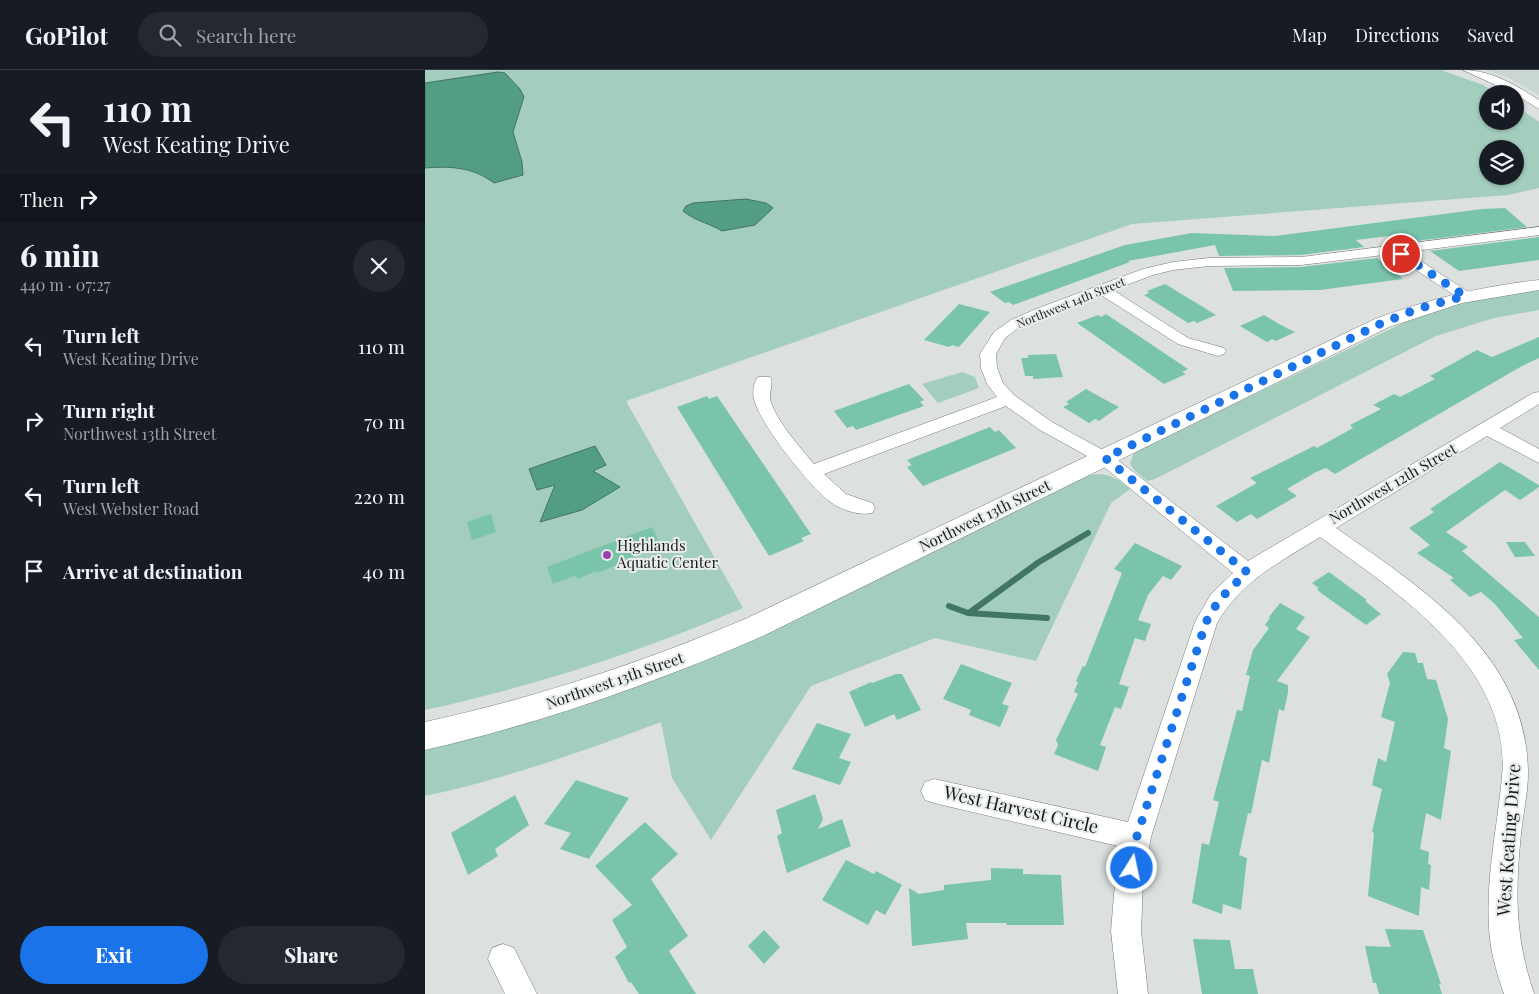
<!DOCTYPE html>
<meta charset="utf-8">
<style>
body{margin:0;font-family:"Playfair Display",serif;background:#242831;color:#f1f3f6;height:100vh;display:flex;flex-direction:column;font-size:19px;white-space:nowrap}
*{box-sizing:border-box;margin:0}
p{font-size:16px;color:#9ea1a6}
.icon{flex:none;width:28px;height:28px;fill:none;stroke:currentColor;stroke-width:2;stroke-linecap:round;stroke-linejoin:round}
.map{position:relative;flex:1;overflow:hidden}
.panel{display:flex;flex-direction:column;background:#171b24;width:425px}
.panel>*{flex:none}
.top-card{background:#171b24;color:#f1f3f6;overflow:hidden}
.controls{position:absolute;left:1054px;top:15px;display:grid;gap:10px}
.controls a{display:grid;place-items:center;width:45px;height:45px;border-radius:50%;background:#171b24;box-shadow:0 1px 4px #0004;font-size:25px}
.pin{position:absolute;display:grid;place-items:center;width:42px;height:42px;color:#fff;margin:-21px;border:2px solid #fff;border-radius:50%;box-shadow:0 1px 5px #0007}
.me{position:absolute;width:55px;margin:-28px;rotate:10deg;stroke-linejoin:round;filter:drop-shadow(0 0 4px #0008)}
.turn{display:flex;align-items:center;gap:18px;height:105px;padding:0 20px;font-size:22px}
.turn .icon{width:65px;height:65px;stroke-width:2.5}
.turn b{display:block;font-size:35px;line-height:42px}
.then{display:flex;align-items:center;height:48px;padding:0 20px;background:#0003;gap:10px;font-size:19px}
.round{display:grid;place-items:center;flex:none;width:52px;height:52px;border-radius:26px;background:#242831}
.overview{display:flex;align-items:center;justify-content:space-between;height:85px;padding:0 20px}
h1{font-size:30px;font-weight:800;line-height:38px}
.button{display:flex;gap:10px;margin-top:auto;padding:10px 20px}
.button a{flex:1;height:58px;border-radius:30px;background:#1a73e8;color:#fff;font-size:20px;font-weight:800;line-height:58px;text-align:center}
.button a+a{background:#242831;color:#f1f3f6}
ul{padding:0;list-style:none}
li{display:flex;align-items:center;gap:15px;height:75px;padding:0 20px}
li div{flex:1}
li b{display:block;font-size:19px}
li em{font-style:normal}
header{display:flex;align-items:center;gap:30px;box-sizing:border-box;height:70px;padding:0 25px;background:#171b24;border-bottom:1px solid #363941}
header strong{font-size:24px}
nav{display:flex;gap:28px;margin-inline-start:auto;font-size:18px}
.search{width:350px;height:45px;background:#242831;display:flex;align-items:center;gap:12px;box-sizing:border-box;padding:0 18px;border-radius:28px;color:#9ea1a6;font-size:19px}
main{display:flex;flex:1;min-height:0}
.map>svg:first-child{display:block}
.built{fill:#c9d6d1}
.green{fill:#a3cdbd;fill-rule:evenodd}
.water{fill:#539c85;stroke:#417565}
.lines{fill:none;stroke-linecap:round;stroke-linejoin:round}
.stream{stroke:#417565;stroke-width:6}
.building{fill:#7ac4ab}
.minor-casing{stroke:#767b79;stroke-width:1}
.major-casing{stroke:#767b79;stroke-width:1}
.minor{fill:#fff;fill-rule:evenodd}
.major{fill:#fff;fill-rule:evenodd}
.route{stroke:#1a73e8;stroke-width:9;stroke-dasharray:0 16.2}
.poi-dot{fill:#9b41ad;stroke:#e9eeec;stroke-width:2}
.labels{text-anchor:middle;stroke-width:4;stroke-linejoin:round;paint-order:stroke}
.far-street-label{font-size:12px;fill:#181a19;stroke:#e9eeec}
.street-label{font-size:15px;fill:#181a19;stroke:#e9eeec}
.poi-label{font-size:15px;fill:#181a19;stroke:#e9eeec;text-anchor:start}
.near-street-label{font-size:18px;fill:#181a19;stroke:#e9eeec}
</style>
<header>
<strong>GoPilot</strong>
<div class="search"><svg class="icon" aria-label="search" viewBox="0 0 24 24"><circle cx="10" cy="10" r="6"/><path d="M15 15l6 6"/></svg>Search here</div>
<nav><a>Map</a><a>Directions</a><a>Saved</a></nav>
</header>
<main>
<section class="panel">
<div class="top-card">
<div class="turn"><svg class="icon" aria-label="left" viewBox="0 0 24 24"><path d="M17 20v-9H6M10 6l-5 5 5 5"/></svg><div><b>110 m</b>West Keating Drive</div></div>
<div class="then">Then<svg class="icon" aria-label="right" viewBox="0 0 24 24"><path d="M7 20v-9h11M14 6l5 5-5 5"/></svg></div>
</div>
<div class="overview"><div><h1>6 min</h1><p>440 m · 07:27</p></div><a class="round"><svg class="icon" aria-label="close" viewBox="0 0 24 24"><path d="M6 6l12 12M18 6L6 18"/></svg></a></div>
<ul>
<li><svg class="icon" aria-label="left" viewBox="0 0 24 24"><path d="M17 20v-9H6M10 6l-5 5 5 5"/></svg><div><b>Turn left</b><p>West Keating Drive</p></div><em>110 m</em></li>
<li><svg class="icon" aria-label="right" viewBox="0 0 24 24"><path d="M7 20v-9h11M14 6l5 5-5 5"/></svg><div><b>Turn right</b><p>Northwest 13th Street</p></div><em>70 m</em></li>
<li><svg class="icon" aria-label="left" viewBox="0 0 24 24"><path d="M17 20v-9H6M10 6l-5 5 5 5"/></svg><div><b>Turn left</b><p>West Webster Road</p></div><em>220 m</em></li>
<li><svg class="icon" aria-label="arrive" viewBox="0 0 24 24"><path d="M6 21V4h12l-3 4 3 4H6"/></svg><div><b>Arrive at destination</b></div><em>40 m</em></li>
</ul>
<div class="button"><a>Exit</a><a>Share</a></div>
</section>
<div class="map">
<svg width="1114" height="924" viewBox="0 0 1114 924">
<rect width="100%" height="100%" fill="#dce1df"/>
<path class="built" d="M 1061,0 L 1114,0 L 1114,25 L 1082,7 Z"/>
<path class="green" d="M 0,0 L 1016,0 L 1058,15 L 1073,24 L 1062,24 L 1062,51 L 1090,51 L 1090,35 L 1114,52 L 1114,118 L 1083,125 L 707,154 L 201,331 L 318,538 C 215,582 110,616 0,640 ZM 1062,79 L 1090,79 L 1090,106 L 1062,106 Z
M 1114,221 L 1114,240 L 1069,248 L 1011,266 L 730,409 L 722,411 L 710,401 L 705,394 L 708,385 L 713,380 L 978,253 C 1022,235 1067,225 1114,221 Z
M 537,302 L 550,307 L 554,318 L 513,333 L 497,314 Z
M 671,404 C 686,404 694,410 705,419 L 686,433 L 611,591 L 510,568 L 386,616 L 286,770 L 247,708 L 236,652 C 159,681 81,709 0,726 L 0,678 L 53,665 L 661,406 Z"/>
<path class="water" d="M 73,2 L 80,3 L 95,19 L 99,27 L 88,62 L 97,92 L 98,105 L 69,113 C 48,97 25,96 0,98 L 0,13 Z
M 321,129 L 341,133 L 348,138 L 330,155 L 297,161 C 284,153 270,151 258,141 L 261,136 L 268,133 Z
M 170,376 L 181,395 L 168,401 L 195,417 L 157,440 L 115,452 L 130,415 L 112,420 L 104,399 Z"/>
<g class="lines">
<path class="stream" d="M 524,536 L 543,543 L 622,548
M 544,543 L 614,492 L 663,463"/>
</g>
<path class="building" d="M 1080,138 L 1102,157 L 991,171 L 981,164 L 931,170 L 939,177 L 876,185 L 794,186 L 790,175 L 703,191 L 705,192 L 588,235 L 584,232 L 580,233 L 565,222 L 700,175 L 767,163 L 850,166 L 1057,139 Z
M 1114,167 L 1114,190 L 1034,201 L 1005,181 Z
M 952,188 L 978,209 L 895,220 L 808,221 L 799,198 L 876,197 Z
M 740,214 L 778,237 L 791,245 L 772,253 L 769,251 L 763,253 L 719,225 L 724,223 L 722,221 Z
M 534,234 L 565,242 L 534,277 L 527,275 L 524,277 L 499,270 Z
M 681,244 L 763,299 L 757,302 L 761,304 L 739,314 L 652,253 L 673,245 L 676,247 Z
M 839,245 L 854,254 L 870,262 L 851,271 L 847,269 L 842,272 L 815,256 Z
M 1114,267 L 1114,288 L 1097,296 L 910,404 L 901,398 L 891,402 L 862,419 L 872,426 L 832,449 L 826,444 L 812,452 L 791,436 L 832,413 L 825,408 L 889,376 L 892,378 L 928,358 L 925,355 L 956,339 L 948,335 L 969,324 L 975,327 L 1010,309 L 1005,306 L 1052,280 L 1067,287 Z
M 631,284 L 638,307 L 608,309 L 608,306 L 600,306 L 596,288 L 603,288 L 603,285 Z
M 484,314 L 499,330 L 495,332 L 499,336 L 431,360 L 428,356 L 422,358 L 409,341 Z
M 661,319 L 677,328 L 694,337 L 674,351 L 670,349 L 664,353 L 638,337 L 644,334 L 641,332 Z
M 282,326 L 284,329 L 292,326 L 386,464 L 376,468 L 379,471 L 344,486 L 252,337 Z
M 565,357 L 570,362 L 574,360 L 591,378 L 498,416 L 482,397 L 487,395 L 482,390 Z
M 1075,392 L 1114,415 L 1114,417 L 1095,430 L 1080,420 L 1021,462 L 1043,477 L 1037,481 L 1114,547 L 1114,600 L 1089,570 L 1098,568 L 1069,533 L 1056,522 L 1045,527 L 1025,510 L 1029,508 L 992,483 L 1005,475 L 984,458 L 1009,442 L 1005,439 Z
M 66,444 L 71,462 L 47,470 L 42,452 Z
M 227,457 L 234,473 L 213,481 L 214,484 L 196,491 L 197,493 L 172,503 L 171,501 L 152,509 L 151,505 L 128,514 L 122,497 Z
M 1081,472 L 1100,472 L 1110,486 L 1090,487 Z
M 710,473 L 757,496 L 746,510 L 738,506 L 723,525 L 713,550 L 726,554 L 720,571 L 710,568 L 694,614 L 704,617 L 696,639 L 690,637 L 675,675 L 681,677 L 673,701 L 629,684 L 633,675 L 631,670 L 653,624 L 649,622 L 653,612 L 651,611 L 658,596 L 660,597 L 697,503 L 689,499 Z
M 904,502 L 942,530 L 940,531 L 956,544 L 941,555 L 896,523 L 892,519 L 894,518 L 887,513 Z
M 855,533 L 880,547 L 871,559 L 885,567 L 852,611 L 863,615 L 863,622 L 859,641 L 854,639 L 844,693 L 837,690 L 826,744 L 823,743 L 814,785 L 822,788 L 816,840 L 798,834 L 797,844 L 767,833 L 777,773 L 784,775 L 794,732 L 788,730 L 812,640 L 817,641 L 825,606 L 821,605 L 828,580 L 844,558 L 840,555 L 845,548 L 844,547 Z
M 978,582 L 990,583 L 993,593 L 998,593 L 1002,609 L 1011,610 L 1023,649 L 1019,678 L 1026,681 L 1016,750 L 1001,743 L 995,779 L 1004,782 L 1003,794 L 1006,795 L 1004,820 L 996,817 L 994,846 L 943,826 L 949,763 L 947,762 L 957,719 L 947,715 L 953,688 L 961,692 L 970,652 L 956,647 L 965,613 L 962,604 Z
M 536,594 L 587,613 L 577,634 L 584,636 L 575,657 L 544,645 L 546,640 L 518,629 Z
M 471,604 L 477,604 L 496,640 L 472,650 L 469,644 L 440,657 L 424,622 L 446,612 L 447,613 Z
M 392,653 L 426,664 L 414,688 L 426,692 L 415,715 L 367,699 Z
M 151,710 L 204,728 L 164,789 L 135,779 L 146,763 L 119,754 Z
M 390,724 L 398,749 L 393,759 L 417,749 L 426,776 L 362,803 L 352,766 L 357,763 L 351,740 Z
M 90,725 L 104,755 L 70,779 L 73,786 L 43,805 L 26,763 Z
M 220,752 L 253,784 L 226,809 L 263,866 L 244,881 L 271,924 L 214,924 L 206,912 L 204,913 L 190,887 L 202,877 L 187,850 L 207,835 L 170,796 Z
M 421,790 L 449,804 L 451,801 L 477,815 L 460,845 L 451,840 L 443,855 L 397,830 Z
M 566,798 L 598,799 L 598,804 L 636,805 L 639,855 L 582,855 L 581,853 L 541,853 L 543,869 L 487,876 L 484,818 L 494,824 L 519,820 L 519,815 L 566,810 Z
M 960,859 L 998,860 L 1016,914 L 1014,914 L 1017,924 L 954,924 L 951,913 L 948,913 L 940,876 L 966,877 Z
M 339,860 L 355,877 L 339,894 L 323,876 Z
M 768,869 L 805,870 L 810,899 L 828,899 L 833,924 L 777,924 Z"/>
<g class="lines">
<defs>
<path id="minor" d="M 1114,157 L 1114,165 L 982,182 L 1045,223 L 1047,226 L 1045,229 L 1035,229 L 967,184 L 876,195 L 784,196 L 748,200 L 728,205 L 688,220 L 763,268 L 799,278 L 801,281 L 799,284 L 793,286 L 753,274 L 676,225 L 596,256 L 580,268 L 571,284 L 572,298 L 578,313 L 589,325 L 627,352 L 685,384 L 823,491 L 1108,323 L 1114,322 L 1114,334 L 1075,358 L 1114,379 L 1114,393 L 1062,366 L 911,458 C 998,519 1102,584 1103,703 C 1103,723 1098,744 1096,764 C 1090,823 1090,867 1109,924 L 1079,924 C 1073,906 1067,888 1065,869 C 1059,814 1072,761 1077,707 C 1087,597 973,523 895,467 C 854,493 817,510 792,553 L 726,767 L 718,813 L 716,861 L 723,924 L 693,924 L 686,861 L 690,813 L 697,777 L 509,733 L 500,730 L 496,721 L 500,712 L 509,709 L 703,752 L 770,552 L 786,524 L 808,503 L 673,392 L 615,360 L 581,336 L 399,404 L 421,424 L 447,433 L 450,438 L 447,443 C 436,446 416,440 407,433 C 386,419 334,353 329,329 C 327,322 329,312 333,307 L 345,307 C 349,313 344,321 345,329 C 351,351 375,377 389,394 L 572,327 L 562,314 L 556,298 L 555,284 L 569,262 L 586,250 L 611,239 L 718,199 L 748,192 L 784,188 L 876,187 Z
M 78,874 L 89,878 L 112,924 L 80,924 L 63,889 L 67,878 Z"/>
<path id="major" d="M 1038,0 C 1066,0 1091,15 1114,30 L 1114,39 L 1090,24 Z
M 1114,210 L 1114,220 L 1037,233 L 964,257 L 340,565 C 230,613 117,653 0,680 L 0,652 C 110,628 216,593 320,549 L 950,249 C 1004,229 1058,216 1114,210 Z"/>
</defs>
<use href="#minor" class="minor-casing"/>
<use href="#major" class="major-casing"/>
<use href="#minor" class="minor"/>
<use href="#major" class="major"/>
</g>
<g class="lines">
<path class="route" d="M 707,798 L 712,766 L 781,552 L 794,530 L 822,502 L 680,388 L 957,253 L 992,239 L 1040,226 L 976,184"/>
</g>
<circle class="poi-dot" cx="182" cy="485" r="5"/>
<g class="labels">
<g class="far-street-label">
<text transform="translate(646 233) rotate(-22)" y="4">Northwest 14th Street</text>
</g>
<g class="street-label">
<text transform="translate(968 414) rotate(-30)" y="5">Northwest 12th Street</text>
<text transform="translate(560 446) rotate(-26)" y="5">Northwest 13th Street</text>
<text transform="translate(190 611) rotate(-19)" y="5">Northwest 13th Street</text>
</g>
<g class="poi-label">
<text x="192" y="481">Highlands<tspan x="192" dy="17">Aquatic Center</tspan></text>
</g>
<g class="near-street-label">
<text transform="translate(596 740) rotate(13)" y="6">West Harvest Circle</text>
<text transform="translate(1084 770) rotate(-86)" y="6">West Keating Drive</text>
</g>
</g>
</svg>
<div class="controls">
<a><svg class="icon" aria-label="sound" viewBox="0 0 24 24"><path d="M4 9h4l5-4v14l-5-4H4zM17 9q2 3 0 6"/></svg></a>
<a><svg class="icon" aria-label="layers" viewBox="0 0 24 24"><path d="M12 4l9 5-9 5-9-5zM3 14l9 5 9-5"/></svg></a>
</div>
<div class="pin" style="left:976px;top:184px;background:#d93025"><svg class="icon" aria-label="arrive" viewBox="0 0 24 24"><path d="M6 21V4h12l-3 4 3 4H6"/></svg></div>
<svg class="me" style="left:707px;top:798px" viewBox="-20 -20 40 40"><circle r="17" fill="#1a73e8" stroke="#fff" stroke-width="3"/><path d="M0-11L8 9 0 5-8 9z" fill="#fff"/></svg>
</div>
</main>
